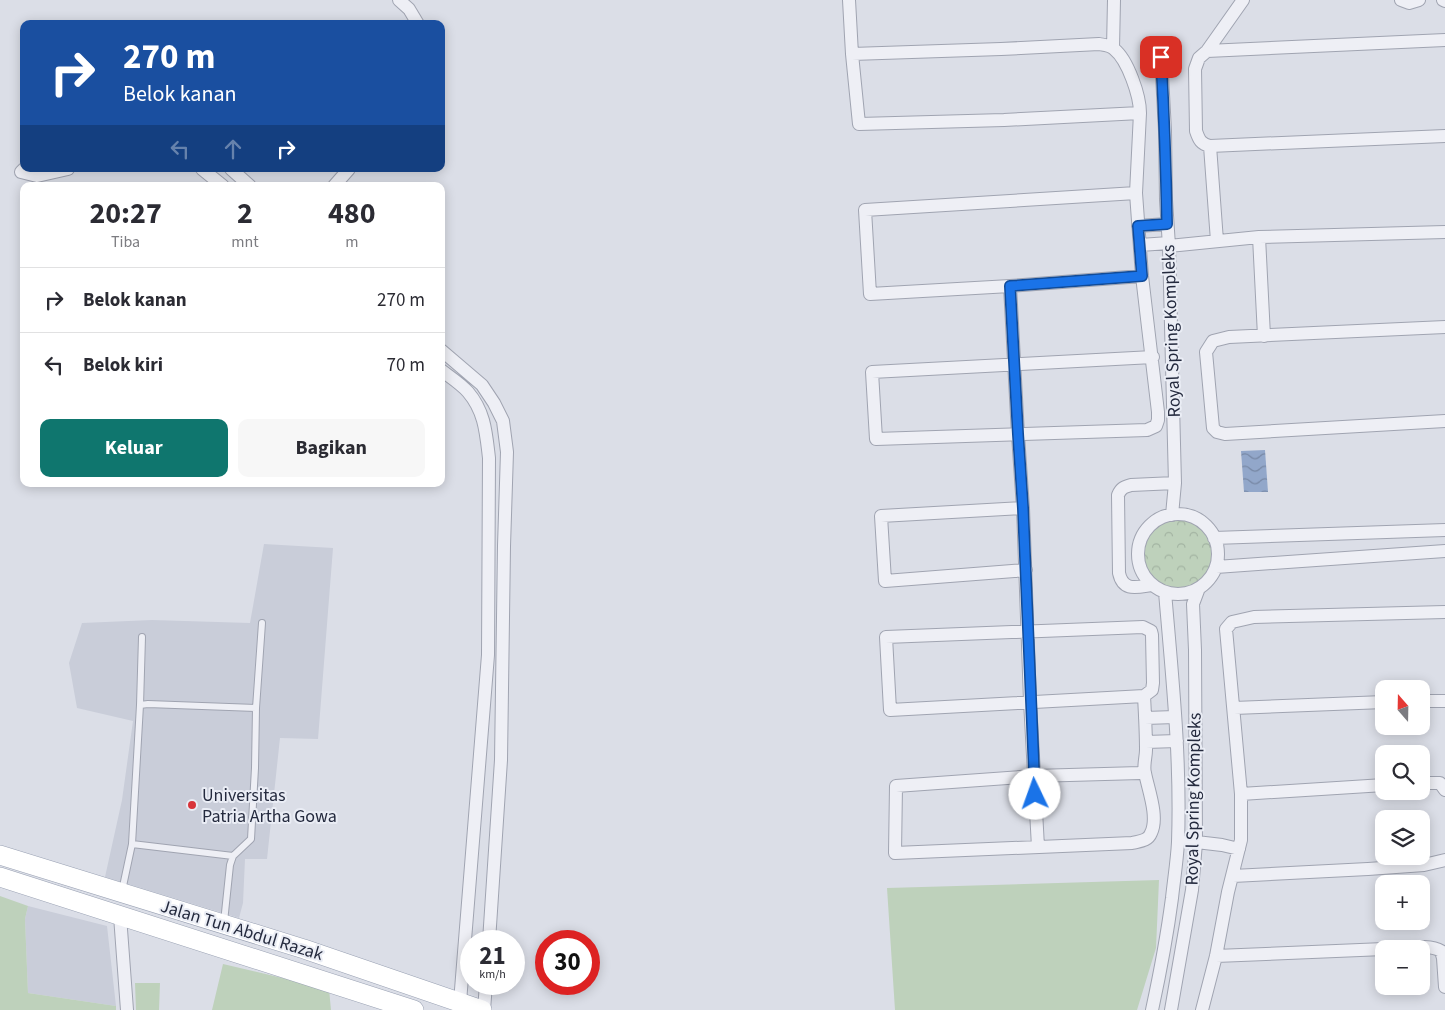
<!DOCTYPE html>
<html lang="id">
<meta charset="utf-8">
<style>
body{margin:0;font-family:"Source Sans 3",sans-serif;background:#f7f7f7;color:#2b2b33;height:100vh;display:flex;flex-direction:column;font-size:19px;white-space:nowrap}
*{box-sizing:border-box;margin:0}
p{font-size:16px;color:#7c7c81}
.icon{flex:none;width:28px;height:28px;fill:none;stroke:currentColor;stroke-width:2;stroke-linecap:round;stroke-linejoin:round}
.map{position:relative;flex:1;overflow:hidden}
.details{position:absolute;left:20px;top:182px;width:425px;height:305px;display:flex;flex-direction:column;background:#fff;border-radius:10px;box-shadow:0 2px 12px #0003}
.details>*{flex:none}
.top-card{position:absolute;left:20px;top:20px;width:425px;height:152px;border-radius:10px;box-shadow:0 2px 12px #0003;background:#1a4fa0;color:#fff;overflow:hidden}
.needle{width:32px;rotate:340deg}
.buttons{position:absolute;left:1375px;top:680px;display:grid;gap:10px}
.buttons a{display:grid;place-items:center;width:55px;height:55px;border-radius:10px;background:#fff;box-shadow:0 2px 12px #0003;font-size:25px}
.speed{position:absolute;left:460px;top:930px;display:flex;gap:10px;font-size:25px;font-weight:700;text-align:center}
.speed>*{display:grid;place-content:center;width:65px;height:65px;border-radius:50%;background:#fff;box-shadow:0 2px 12px #0003;line-height:1}
.speed small{font-size:12px;font-weight:400}
.speed .limit{border:8px solid #d22;background:#fff;color:#111}
.pin{position:absolute;display:grid;place-items:center;width:42px;height:42px;color:#fff;margin:-21px;border-radius:10px;box-shadow:0 2px 8px #0006}
.me{position:absolute;width:55px;margin:-28px;rotate:357deg;stroke-linejoin:round;filter:drop-shadow(0 0 4px #0008)}
.turn{display:flex;align-items:center;gap:18px;height:105px;padding:0 20px;font-size:22px}
.turn .icon{width:65px;height:65px;stroke-width:2.5}
.turn b{display:block;font-size:35px;line-height:42px}
.lanes{display:flex;align-items:center;height:48px;padding:0 20px;background:#0003;justify-content:center;gap:25px;direction:ltr}
.lanes .off{opacity:.35}
.eta{display:flex;justify-content:space-evenly;align-items:center;height:85px;text-align:center}
.eta b{font-size:30px;font-weight:700;line-height:35px}
.action{display:flex;gap:10px;margin-top:auto;padding:10px 20px}
.action a{flex:1;height:58px;border-radius:10px;background:#0f766e;color:#fff;font-size:20px;font-weight:700;line-height:58px;text-align:center}
.action a+a{background:#f7f7f7;color:#2b2b33}
ul{padding:0;list-style:none}
li{display:flex;align-items:center;gap:15px;height:65px;padding:0 20px;border-top:1px solid #e1e1e2}
li div{flex:1}
li b{display:block;font-size:19px}
li em{font-style:normal}
.map>svg:first-child{display:block}
.built{fill:#c9cdd9}
.green{fill:#bed1bb}
.park{fill:url(#park-crowns)}
.water{fill:url(#water-waves)}
.lines{fill:none;stroke-linecap:round;stroke-linejoin:round}
.lane-casing{stroke:#a0a4b1;stroke-width:8}
.street-casing{stroke:#a0a4b1;stroke-width:14}
.primary-casing{stroke:#99a1b3;stroke-width:20}
.lane{stroke:#eeeff5;stroke-width:6}
.street{stroke:#eeeff5;stroke-width:12}
.primary{stroke:#fff;stroke-width:19}
.route-casing{stroke:#114b97;stroke-width:12}
.route{stroke:#1a73e8;stroke-width:9}
.poi-dot{fill:#d8343a;stroke:#eaedf5;stroke-width:2}
.labels{text-anchor:middle;stroke-width:4;stroke-linejoin:round;paint-order:stroke}
.street-label{font-size:18px;fill:#242a3e;stroke:#eaedf5}
.poi-label{font-size:18px;fill:#242a3e;stroke:#eaedf5;text-anchor:start}
</style>
<div class="map">
<svg width="1445" height="1010" viewBox="0 0 1445 1010">
<defs>
<pattern id="park-crowns" width="20" height="18" patternUnits="userSpaceOnUse" patternTransform="scale(1.25)"><rect width="20" height="18" fill="#bed1bb"/><path d="M2 6a3 3 0 1 1 6 0M12 15a3 3 0 1 1 6 0" fill="none" stroke="#a3b4a2"/></pattern>
<pattern id="water-waves" width="16" height="10" patternUnits="userSpaceOnUse" patternTransform="scale(1.25)"><rect width="16" height="10" fill="#92a7ca"/><path d="M0 5q4-4 8 0t8 0" fill="none" stroke="#7788a5"/></pattern>
</defs>
<rect width="100%" height="100%" fill="#dbdee7"/>
<path class="built" d="M 264,544 L 333,548 L 318,739 L 280,738 L 267,859 L 245,859 L 243,903 L 239,918 L 105,877 L 122,800 L 133,721 L 77,708 L 69,663 L 82,623 L 152,620 L 250,623 Z
M 28,906 L 107,926 L 116,1006 L 28,993 L 25,919 Z"/>
<path class="green" d="M 1159,880 L 1156,948 L 1137,1010 L 895,1010 L 887,888 Z
M 0,896 L 28,906 L 25,919 L 28,993 L 116,1006 L 116,1010 L 0,1010 Z
M 223,964 L 329,989 L 331,1010 L 212,1010 Z
M 135,983 L 160,983 L 159,1010 L 136,1010 Z"/>
<path class="park" d="M1141 554a36 36 0 1 1 72 0a36 36 0 1 1-72 0Z"/>
<path class="water" d="M 1265,450 L 1268,492 L 1244,492 L 1241,451 Z"/>
<g class="lines">
<defs>
<path id="lane" d="M 140,705 L 142,637
M 256,708 L 262,623
M 132,844 L 140,705 L 148,704 L 256,708 L 255,768 L 251,839 L 233,856
M 122,891 L 132,844 L 233,856 L 230,865 L 224,922"/>
<path id="street" d="M 399,0 L 409,9 L 418,24
M 849,0 L 852,54
M 1401,0 L 1409,3 L 1419,0
M 1443,0 L 1445,1
M 1445,40 L 1207,51 L 1199,58 L 1195,69 L 1196,131 C 1199,140 1201,144 1210,146 L 1445,136
M 1113,48 L 1114,0
M 1207,51 L 1243,0
M 1161,57 L 1165,131 L 1166,200 L 1169,246 L 1175,483 L 1172,515
M 1140,113 L 1004,120 L 859,124 L 852,54 L 1001,49 L 1099,44 C 1104,45 1110,45 1114,49 C 1128,60 1140,96 1140,113 L 1136,193 L 1142,276 L 1158,412 L 1158,420 L 1156,426 L 1147,430 L 876,439 L 872,372 L 1153,357
M 1210,146 L 1217,241
M 24,169 L 21,172 L 37,176 L 68,169
M 202,169 L 223,186
M 231,169 L 250,186
M 334,186 L 349,169
M 1136,193 L 865,210 L 870,294 L 1010,286 L 1142,276
M 1138,226 L 1167,224
M 1259,237 L 1264,336
M 1140,245 L 1169,243
M 1169,246 L 1259,237 L 1445,232
M 1010,286 L 1018,435 L 1023,508 L 1030,701 L 1038,847
M 1445,327 L 1229,337 L 1213,341 L 1206,352 L 1213,428 L 1217,432 L 1225,434 L 1445,421
M 441,350 L 482,385 L 494,403 L 503,421 L 507,452 L 504,546 L 501,760 L 489,941
M 441,370 C 450,377 461,384 468,392 C 485,412 486,433 489,458 L 488,655 L 460,1002
M 1023,508 L 881,516 L 885,581 L 1026,570
M1138 554a40 40 0 1 1 80 0a40 40 0 1 1-80 0Z
M 1214,538 L 1445,530
M 1216,567 L 1445,551
M 1152,585 C 1137,587 1123,592 1119,573 L 1118,495 C 1121,488 1124,487 1131,485 L 1175,483
M 1143,627 L 1151,631 L 1152,635 L 1153,683 L 1152,690 L 1144,696 L 890,710 L 886,637 Z
M 1144,696 C 1145,714 1146,732 1146,750 C 1146,757 1143,766 1145,773 C 1148,789 1159,817 1151,833 C 1148,841 1140,841 1132,843 L 895,853 L 896,786 L 1034,776 L 1140,773 L 1144,770
M 1421,701 L 1445,701
M 1234,708 L 1384,702
M 1145,718 L 1175,717
M 1146,742 L 1177,741
M 1421,783 L 1440,783 L 1445,790
M 1241,794 L 1384,785
M 1188,841 L 1222,845 L 1239,849
M 1233,876 L 1368,869 L 1424,865 L 1445,860
M 120,916 L 127,1010
M 1400,949 C 1412,948 1430,944 1441,951 L 1443,958 L 1445,987
M 1216,956 L 1384,949
M 484,1010 L 486,984
M 1152,1010 C 1160,973 1167,936 1172,898 C 1174,879 1177,861 1178,842 C 1181,758 1172,675 1165,592
M 1171,1010 L 1192,890 L 1196,843 L 1195,650 L 1193,604 L 1199,588
M 1202,1010 L 1216,956 L 1228,892 L 1241,840 L 1241,794 L 1226,629 L 1232,622 L 1254,617 L 1445,612"/>
<path id="primary" d="M 0,855 L 304,949 L 482,1010
M 0,877 L 414,1010"/>
</defs>
<use href="#lane" class="lane-casing"/>
<use href="#street" class="street-casing"/>
<use href="#primary" class="primary-casing"/>
<use href="#lane" class="lane"/>
<use href="#street" class="street"/>
<use href="#primary" class="primary"/>
</g>
<g class="lines">
<defs>
<path id="route" d="M 1035,794 L 1023,508 L 1018,434 L 1010,286 L 1142,276 L 1138,226 L 1167,224 C 1166,168 1164,113 1161,57"/>
</defs>
<use href="#route" class="route-casing"/>
<use href="#route" class="route"/>
</g>
<circle class="poi-dot" cx="192" cy="805" r="5"/>
<g class="labels">
<g class="street-label">
<text transform="translate(1171 331) rotate(-92)" y="6">Royal Spring Kompleks</text>
<text transform="translate(1193 799) rotate(-89)" y="6">Royal Spring Kompleks</text>
<text transform="translate(242 930) rotate(17)" y="6">Jalan Tun Abdul Razak</text>
</g>
<g class="poi-label">
<text x="202" y="801">Universitas<tspan x="202" dy="21">Patria Artha Gowa</tspan></text>
</g>
</g>
</svg>
<div class="buttons">
<a><svg class="needle" viewBox="-14 -14 28 28"><path d="M0-13l5 13h-10z" fill="#e53935"/><path d="M0 13l5-13h-10z" fill="#7c7c81"/></svg></a>
<a><svg class="icon" aria-label="search" viewBox="0 0 24 24"><circle cx="10" cy="10" r="6"/><path d="M15 15l6 6"/></svg></a>
<a><svg class="icon" aria-label="layers" viewBox="0 0 24 24"><path d="M12 4l9 5-9 5-9-5zM3 14l9 5 9-5"/></svg></a>
<a>+</a>
<a>−</a>
</div>
<div class="speed"><div>21<small>km/h</small></div><div class="limit">30</div></div>
<div class="pin" style="left:1161px;top:57px;background:#d93025"><svg class="icon" aria-label="arrive" viewBox="0 0 24 24"><path d="M6 21V4h12l-3 4 3 4H6"/></svg></div>
<svg class="me" style="left:1035px;top:794px" viewBox="-20 -20 40 40"><circle r="19" fill="#fff"/><path d="M0-13L10 11 0 6-10 11z" fill="#1a73e8"/></svg>
<div class="top-card">
<div class="turn"><svg class="icon" aria-label="right" viewBox="0 0 24 24"><path d="M7 20v-9h11M14 6l5 5-5 5"/></svg><div><b>270 m</b>Belok kanan</div></div>
<div class="lanes"><svg class="icon off" aria-label="left" viewBox="0 0 24 24"><path d="M17 20v-9H6M10 6l-5 5 5 5"/></svg><svg class="icon off" aria-label="ahead" viewBox="0 0 24 24"><path d="M12 20V5M6 11l6-6 6 6"/></svg><svg class="icon" aria-label="right" viewBox="0 0 24 24"><path d="M7 20v-9h11M14 6l5 5-5 5"/></svg></div>
</div>
<section class="details">
<div class="eta">
<div><b>20:27</b><p>Tiba</p></div>
<div><b>2</b><p>mnt</p></div>
<div><b>480</b><p>m</p></div>
</div>
<ul>
<li><svg class="icon" aria-label="right" viewBox="0 0 24 24"><path d="M7 20v-9h11M14 6l5 5-5 5"/></svg><div><b>Belok kanan</b></div><em>270 m</em></li>
<li><svg class="icon" aria-label="left" viewBox="0 0 24 24"><path d="M17 20v-9H6M10 6l-5 5 5 5"/></svg><div><b>Belok kiri</b></div><em>70 m</em></li>
</ul>
<div class="action"><a>Keluar</a><a>Bagikan</a></div>
</section>
</div>
